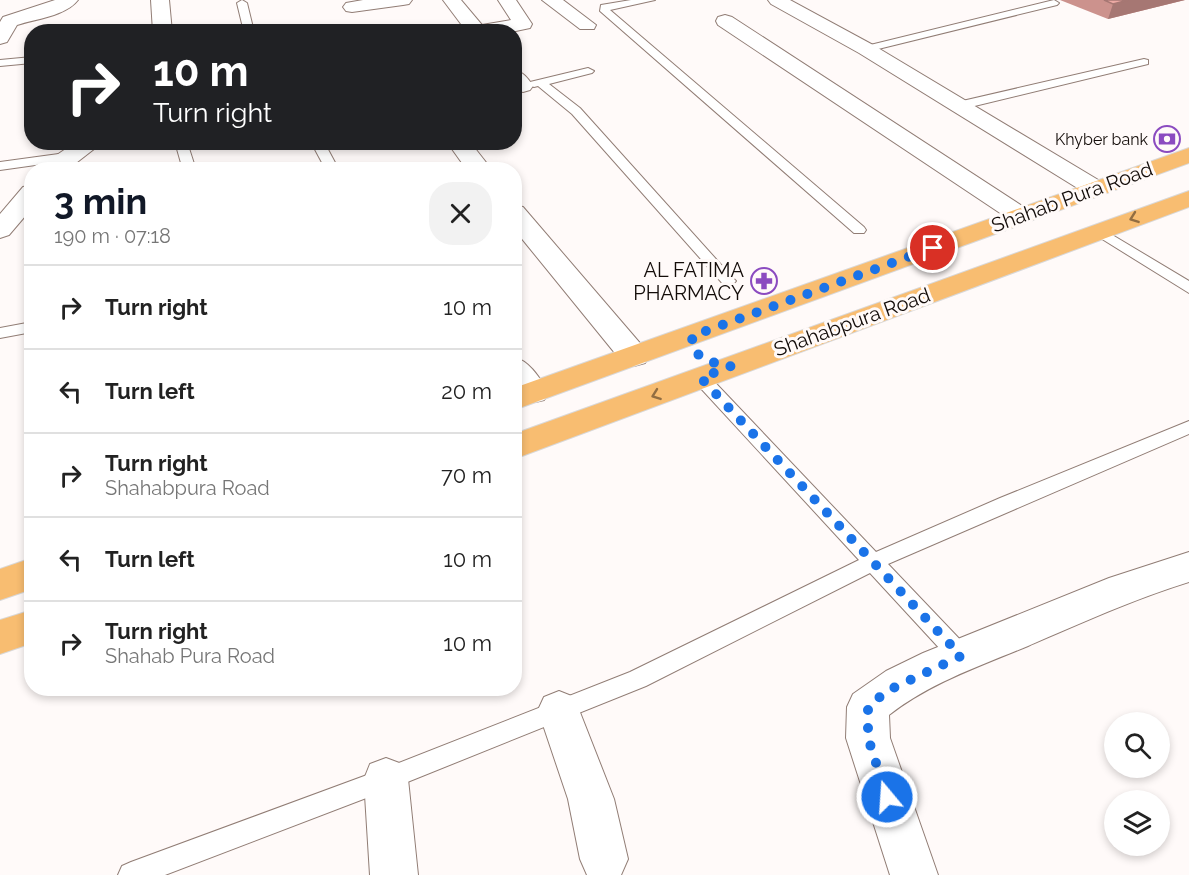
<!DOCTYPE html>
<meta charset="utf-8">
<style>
body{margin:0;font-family:Raleway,sans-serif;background:#f2f2f2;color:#222;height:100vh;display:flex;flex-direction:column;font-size:22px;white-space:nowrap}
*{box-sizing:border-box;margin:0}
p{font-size:20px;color:#767676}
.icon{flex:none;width:33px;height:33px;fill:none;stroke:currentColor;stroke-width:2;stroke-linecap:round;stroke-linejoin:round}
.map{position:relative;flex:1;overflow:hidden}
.details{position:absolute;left:24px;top:162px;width:498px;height:534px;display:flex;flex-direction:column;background:#fff;border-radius:24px;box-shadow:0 3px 9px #0003}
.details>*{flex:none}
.guide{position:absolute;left:24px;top:24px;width:498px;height:126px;border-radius:24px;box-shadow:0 3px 9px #0003;background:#202124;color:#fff;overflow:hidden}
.controls{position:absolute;left:1104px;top:712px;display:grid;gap:12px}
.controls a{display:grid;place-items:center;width:66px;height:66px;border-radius:50%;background:#fff;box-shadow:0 3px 9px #0003;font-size:30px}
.pin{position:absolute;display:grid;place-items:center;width:51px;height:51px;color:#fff;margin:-26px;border:3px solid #fff;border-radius:50%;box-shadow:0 2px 6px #0007}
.me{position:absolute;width:66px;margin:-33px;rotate:342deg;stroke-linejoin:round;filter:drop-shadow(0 0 4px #0008)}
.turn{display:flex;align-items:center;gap:21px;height:126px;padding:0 30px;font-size:27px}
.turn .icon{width:78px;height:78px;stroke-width:2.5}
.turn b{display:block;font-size:42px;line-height:51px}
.round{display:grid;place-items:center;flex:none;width:63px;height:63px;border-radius:24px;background:#f2f2f2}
.head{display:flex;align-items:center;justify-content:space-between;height:102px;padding:0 30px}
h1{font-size:36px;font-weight:700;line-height:45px;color:#111827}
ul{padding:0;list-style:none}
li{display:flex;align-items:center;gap:18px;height:84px;padding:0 30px;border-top:2px solid #e0e0e0}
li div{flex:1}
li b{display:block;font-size:22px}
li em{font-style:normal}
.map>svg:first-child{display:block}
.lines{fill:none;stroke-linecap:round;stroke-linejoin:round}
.service-casing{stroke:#917d75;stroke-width:2}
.minor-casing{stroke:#917d75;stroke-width:2}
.primary-casing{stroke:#d9d8d8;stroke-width:2}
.service{fill:#fff;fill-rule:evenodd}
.minor{fill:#fff;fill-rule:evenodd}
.primary{fill:#f8bd71;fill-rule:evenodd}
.wall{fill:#cc928d}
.shaded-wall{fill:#a67773}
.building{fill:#edaaa4;stroke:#a67773;stroke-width:1.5}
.oneway{stroke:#916d42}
.route{stroke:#1a73e8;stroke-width:10;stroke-dasharray:0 18}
.labels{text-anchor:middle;stroke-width:6;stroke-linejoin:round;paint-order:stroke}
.far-poi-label{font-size:16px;fill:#130c09;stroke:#fffaf9;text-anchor:end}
.street-label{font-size:20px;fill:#130c09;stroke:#fffaf9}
.poi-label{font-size:20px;fill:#130c09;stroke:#fffaf9;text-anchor:end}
</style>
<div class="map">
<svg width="1189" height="875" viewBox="0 0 1189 875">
<rect width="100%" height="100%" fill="#fffaf9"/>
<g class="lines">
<defs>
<path id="service" d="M 242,0 L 247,3 L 254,32 L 244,32 L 237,3 Z
M 631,0 L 655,0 L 610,10 L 864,227 L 866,230 L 864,233 L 854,233 L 600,11 L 601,5 Z
M 1054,0 L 1059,3 L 1057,5 L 866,52 L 861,49 L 862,47 Z
M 32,57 L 32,63 L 0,66 L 0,60 Z
M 1144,59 L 1148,60 L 1148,64 L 958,110 L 952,106 L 958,102 Z
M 588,68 L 594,71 L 592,73 L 549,84 L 580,108 L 733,278 L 736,281 L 733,284 L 723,284 L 572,114 L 538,86 L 534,87 L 528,84 L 530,82 Z
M 175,142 L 187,142 L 196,170 L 183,170 Z
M 311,142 L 324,142 L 339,170 L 326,170 Z
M 66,153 L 72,157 L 71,160 L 0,170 L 0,162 Z
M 1099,227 L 1189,281 L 1189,293 L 1094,234 L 1092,231 Z
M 32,322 L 32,332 L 0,338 L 0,328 Z
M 701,372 L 707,374 L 876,552 L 1000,498 L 1189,421 L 1189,434 L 888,564 L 969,649 L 972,656 L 969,663 L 961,665 L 953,663 L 870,573 L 646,686 L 395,787 L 165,875 L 118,875 L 122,866 L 131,862 L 386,768 L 630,672 L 859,560 L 695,382 L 693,378 L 695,374 Z"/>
<path id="minor" d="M 55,0 L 78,0 C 66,16 35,19 17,25 L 7,42 L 0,44 L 0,22 L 3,17 Z
M 151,0 L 169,0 L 172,32 L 153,32 Z
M 363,0 L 412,0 L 409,4 L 403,5 L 352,12 L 346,11 L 343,7 L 346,3 Z
M 443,0 L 461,0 L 482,25 L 511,20 L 498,0 L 516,0 L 532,24 L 530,28 L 511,32 L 467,32 Z
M 542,0 L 563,0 L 596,25 L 594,29 L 580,29 Z
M 768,0 L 790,0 L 873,45 L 1105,184 L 1108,189 L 1105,194 L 1096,196 L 1087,194 L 859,53 L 771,4 Z
M 725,15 L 732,17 L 1030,211 L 1034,216 L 1030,221 L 1021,224 L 1012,221 L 718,25 L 716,21 L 718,17 Z
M 514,70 C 523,72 528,78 533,86 L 530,90 L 523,92 L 514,89 Z
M 76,142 L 103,142 L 67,170 L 38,170 L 42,165 Z
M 447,142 L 470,142 L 492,170 L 467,170 Z
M 32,185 L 32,208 L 9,235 L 0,238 L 0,214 L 23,187 Z
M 514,205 L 523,207 L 645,349 L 649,356 L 645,363 L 634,366 L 623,363 L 514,229 Z
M 514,357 C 531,362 540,379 549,393 L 544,400 C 510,410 514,381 514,357 Z
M 1189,552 L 1189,582 C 1134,599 1081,623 1028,646 C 980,666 930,683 889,715 L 890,738 L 938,875 L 890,875 L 846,738 L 847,707 L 853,694 L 886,671 L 923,653 L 1109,578 Z
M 559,691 L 574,697 L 614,799 L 628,859 L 621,875 L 587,875 L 580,859 L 568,799 L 538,710 L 544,697 Z
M 386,758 L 402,764 L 408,779 L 418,875 L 370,875 L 364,779 L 370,764 Z"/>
<path id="primary" d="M 1189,148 L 1189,163 L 514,410 L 514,388 Z
M 1189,191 L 1189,207 L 514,459 L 514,434 Z
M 32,558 L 32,589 L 0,600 L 0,569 Z
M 32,610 L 32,643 L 0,654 L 0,620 Z"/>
</defs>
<use href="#service" class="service-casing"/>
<use href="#minor" class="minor-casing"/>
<use href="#primary" class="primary-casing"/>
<use href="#service" class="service"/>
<use href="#minor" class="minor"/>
<use href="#primary" class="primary"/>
</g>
<path class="wall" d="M 1060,0 L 1185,0 L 1108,19 Z"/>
<path class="shaded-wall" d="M 1128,0 L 1185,0 L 1108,19 L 1113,4 Z"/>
<path class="building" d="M 1104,0 L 1128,0 L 1113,4 Z"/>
<defs><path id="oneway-chevron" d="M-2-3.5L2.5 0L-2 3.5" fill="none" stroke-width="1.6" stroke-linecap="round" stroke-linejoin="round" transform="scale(1.5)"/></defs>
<g class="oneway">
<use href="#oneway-chevron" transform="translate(1134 218) rotate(160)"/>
<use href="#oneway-chevron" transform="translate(656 395) rotate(160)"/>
</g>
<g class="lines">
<path class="route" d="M 887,797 L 868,738 L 868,707 L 887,691 L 961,656 L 701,378 L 731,366 L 706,361 L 693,350 L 692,336 L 933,248"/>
</g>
<defs>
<symbol id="bank-ring" viewBox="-11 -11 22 22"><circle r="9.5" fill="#fffaf9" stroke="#8b4bc0" stroke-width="1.5"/><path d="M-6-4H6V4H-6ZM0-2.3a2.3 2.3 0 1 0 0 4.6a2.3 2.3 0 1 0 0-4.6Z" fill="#8b4bc0"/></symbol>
<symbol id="pharmacy-ring" viewBox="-11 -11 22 22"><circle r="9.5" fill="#fffaf9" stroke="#8b4bc0" stroke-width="1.5"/><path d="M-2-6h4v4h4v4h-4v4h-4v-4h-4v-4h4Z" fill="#8b4bc0"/></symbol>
</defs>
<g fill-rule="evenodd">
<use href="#bank-ring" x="1152" y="124" width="30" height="30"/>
<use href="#pharmacy-ring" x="749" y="266" width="30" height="30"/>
</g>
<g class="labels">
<g class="far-poi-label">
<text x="1148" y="145">Khyber bank</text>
</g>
<g class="street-label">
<text transform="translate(1072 197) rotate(-20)" y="7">Shahab Pura Road</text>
<text transform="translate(852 322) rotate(-20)" y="7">Shahabpura Road</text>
</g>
<g class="poi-label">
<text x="744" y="277">AL FATIMA<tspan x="744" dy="23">PHARMACY</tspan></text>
</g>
</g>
</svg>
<div class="controls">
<a><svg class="icon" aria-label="search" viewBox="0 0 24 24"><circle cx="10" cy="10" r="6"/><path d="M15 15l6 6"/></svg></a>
<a><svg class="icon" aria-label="layers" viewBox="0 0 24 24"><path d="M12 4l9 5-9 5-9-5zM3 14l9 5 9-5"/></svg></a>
</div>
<div class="pin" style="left:933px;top:248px;background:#d93025"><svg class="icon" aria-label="arrive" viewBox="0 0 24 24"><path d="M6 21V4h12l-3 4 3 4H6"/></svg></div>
<svg class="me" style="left:887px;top:797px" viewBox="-20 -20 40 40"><circle r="17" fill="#1a73e8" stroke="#fff" stroke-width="3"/><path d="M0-11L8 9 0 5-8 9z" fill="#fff"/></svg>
<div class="guide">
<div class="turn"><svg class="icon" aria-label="right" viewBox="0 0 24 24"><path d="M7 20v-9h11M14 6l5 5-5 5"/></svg><div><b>10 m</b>Turn right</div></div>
</div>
<section class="details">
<div class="head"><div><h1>3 min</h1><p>190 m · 07:18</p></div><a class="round"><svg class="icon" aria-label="close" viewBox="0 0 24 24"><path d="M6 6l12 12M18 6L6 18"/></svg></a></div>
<ul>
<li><svg class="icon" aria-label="right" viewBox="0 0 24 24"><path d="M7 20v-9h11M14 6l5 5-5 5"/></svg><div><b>Turn right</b></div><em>10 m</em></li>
<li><svg class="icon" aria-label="left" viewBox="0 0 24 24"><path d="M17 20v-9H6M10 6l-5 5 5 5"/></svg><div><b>Turn left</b></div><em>20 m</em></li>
<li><svg class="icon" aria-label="right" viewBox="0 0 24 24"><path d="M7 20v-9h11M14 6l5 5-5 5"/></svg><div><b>Turn right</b><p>Shahabpura Road</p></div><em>70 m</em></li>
<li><svg class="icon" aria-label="left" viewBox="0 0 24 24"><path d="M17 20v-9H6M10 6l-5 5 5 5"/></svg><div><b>Turn left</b></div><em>10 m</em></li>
<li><svg class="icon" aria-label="right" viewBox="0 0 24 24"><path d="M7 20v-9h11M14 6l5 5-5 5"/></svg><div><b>Turn right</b><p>Shahab Pura Road</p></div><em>10 m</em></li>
</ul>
</section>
</div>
